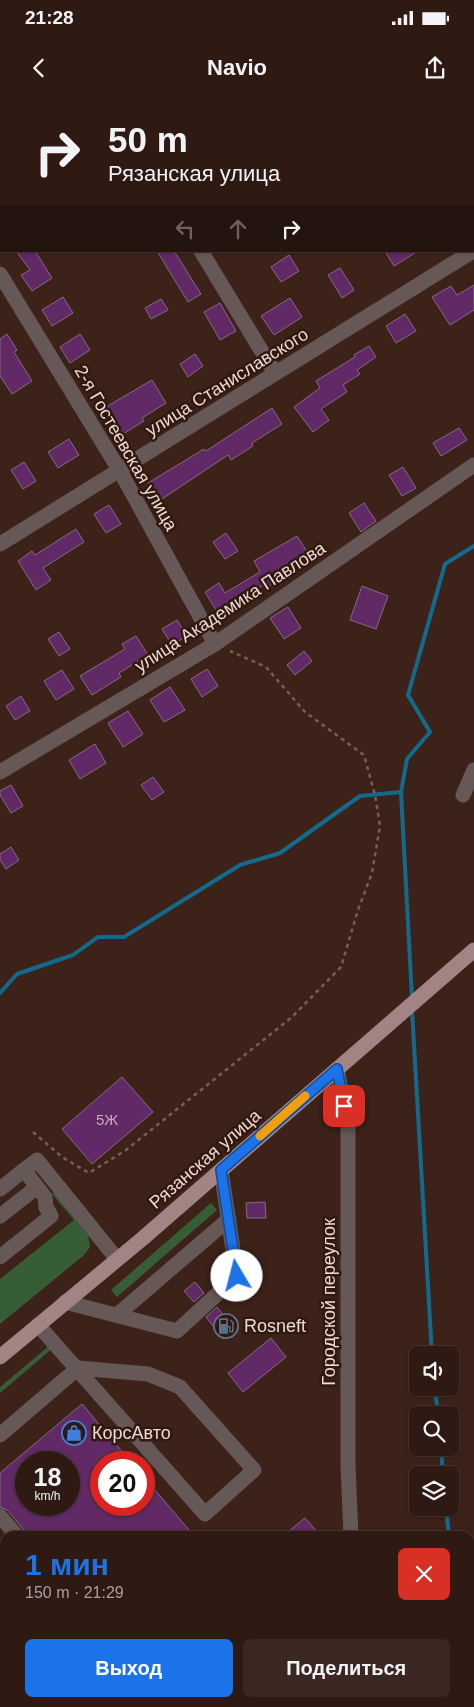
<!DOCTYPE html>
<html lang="ru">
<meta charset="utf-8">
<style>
body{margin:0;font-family:Arial,sans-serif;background:#3a2721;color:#f1f3f6;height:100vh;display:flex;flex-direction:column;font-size:19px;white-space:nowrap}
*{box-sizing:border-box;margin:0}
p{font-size:16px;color:#a7a1a0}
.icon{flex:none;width:28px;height:28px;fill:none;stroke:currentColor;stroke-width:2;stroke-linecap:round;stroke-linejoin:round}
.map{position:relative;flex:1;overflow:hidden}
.details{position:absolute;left:0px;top:1431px;width:475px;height:176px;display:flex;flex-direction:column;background:#2e1a13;border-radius:15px 15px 0 0;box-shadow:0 1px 4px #0004,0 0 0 1px #493833}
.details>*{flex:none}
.banner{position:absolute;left:0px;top:0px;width:475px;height:152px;box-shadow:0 1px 4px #0004,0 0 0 1px #493833;background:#2e1a13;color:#f1f3f6;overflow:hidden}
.tools{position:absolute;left:409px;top:1246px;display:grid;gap:10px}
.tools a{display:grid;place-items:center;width:50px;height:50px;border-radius:8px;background:#2e1a13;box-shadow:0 1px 4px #0004,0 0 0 1px #493833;font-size:25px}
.speed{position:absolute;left:15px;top:1351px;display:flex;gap:10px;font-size:25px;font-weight:700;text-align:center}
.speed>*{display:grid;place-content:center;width:65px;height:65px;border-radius:50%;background:#2e1a13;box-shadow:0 1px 4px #0004,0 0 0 1px #493833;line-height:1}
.speed small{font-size:12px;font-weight:400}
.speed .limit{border:8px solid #d22;background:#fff;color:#111}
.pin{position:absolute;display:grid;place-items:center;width:42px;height:42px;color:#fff;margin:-21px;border-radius:10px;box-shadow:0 2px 8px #0006}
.me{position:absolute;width:55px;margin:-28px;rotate:352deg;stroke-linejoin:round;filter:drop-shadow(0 0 4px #0008)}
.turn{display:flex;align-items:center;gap:18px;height:105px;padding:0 25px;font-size:22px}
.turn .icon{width:65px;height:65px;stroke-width:2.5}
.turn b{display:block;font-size:35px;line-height:42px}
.lanes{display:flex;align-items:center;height:48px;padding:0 25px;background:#0003;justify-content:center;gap:25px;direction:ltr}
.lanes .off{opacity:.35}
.round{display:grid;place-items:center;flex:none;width:52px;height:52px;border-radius:8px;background:#3a2721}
.summary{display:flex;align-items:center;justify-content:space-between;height:85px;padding:0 25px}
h1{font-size:30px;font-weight:700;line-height:38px;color:#1a73e8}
.action{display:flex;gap:10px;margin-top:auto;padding:10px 25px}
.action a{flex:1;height:58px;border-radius:8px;background:#1a73e8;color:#fff;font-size:20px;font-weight:700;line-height:58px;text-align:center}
.action a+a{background:#3a2721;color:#f1f3f6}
.status{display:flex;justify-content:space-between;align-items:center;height:35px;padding:0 25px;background:#2e1a13;direction:ltr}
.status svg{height:14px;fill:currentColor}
header{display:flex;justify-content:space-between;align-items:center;height:65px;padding:0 25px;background:#2e1a13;font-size:22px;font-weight:700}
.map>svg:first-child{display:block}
.green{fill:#375d36}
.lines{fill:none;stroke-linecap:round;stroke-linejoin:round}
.stream{stroke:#126a8c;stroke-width:4}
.building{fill:#612965;stroke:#826c83;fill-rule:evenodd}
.path{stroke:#775f57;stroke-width:2.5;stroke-dasharray:4 4;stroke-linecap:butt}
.minor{stroke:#675858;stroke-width:15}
.major{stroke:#a38485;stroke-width:15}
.route-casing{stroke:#114b97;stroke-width:12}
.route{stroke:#1a73e8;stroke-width:9}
.slow{stroke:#f59e0b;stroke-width:9}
.labels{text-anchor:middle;stroke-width:5;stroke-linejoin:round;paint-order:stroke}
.number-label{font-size:15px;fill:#c9aeb8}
.street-label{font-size:18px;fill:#ecdad4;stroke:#32190f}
.poi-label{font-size:18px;fill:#ecdad4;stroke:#32190f;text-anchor:start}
</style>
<div class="status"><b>21:28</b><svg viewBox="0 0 49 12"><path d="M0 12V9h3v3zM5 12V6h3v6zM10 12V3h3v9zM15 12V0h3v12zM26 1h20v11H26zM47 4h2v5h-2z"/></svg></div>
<header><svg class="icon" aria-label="back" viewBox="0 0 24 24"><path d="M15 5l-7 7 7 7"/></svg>Navio<svg class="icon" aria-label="share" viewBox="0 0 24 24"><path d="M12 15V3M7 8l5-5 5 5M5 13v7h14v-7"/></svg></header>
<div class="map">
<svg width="474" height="1607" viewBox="0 0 474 1607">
<rect width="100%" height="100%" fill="#3d2219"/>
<path class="green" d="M 54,1092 L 88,1135 L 90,1147 L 84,1155 L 0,1224 L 0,1179 L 74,1120 L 52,1094 Z
M 211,1103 L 217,1110 L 117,1197 L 111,1190 Z
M 50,1245 L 53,1248 L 0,1293 L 0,1287 Z"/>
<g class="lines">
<path class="stream" d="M 401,692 L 412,898
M 0,893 L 17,874 L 73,855 L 98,837 L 124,837 L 240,765 L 280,753 L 360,696 L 401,692 L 407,659 L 430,632 L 408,595 L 445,464 L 474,446
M 412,910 L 432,1255
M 435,1288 L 438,1315
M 441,1348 L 443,1375
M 446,1408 L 449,1436
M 470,1527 L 474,1536"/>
</g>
<path class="building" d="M 16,151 L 35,151 L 52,178 L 32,191 L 21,175 L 30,170 Z
M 157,151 L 174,151 L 201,194 L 188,202 Z
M 385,151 L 418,151 L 394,166 Z
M 289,155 L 299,171 L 281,182 L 271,167 Z
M 340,168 L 354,190 L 342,198 L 328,175 Z
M 474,185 L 474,210 L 450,225 L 432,197 L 451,186 L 457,195 Z
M 63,197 L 73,213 L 52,226 L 42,210 Z
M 290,198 L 302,217 L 274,235 L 261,216 Z
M 161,199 L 168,210 L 151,219 L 145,208 Z
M 220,203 L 236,231 L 220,240 L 204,212 Z
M 405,214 L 416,231 L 396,243 L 386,226 Z
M 7,234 L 17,250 L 14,252 L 32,281 L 12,294 L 0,276 L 0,239 Z
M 80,234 L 90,250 L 70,263 L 60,247 Z
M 369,246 L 376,257 L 357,270 L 360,274 L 343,285 L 347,292 L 321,309 L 329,320 L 313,332 L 294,307 L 320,288 L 316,281 L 355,257 L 354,255 Z
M 195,254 L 203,266 L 188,277 L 180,264 Z
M 152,280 L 166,303 L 142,318 L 144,321 L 123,334 L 106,307 Z
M 272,308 L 282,324 L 252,343 L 253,346 L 231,360 L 228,355 L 159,401 L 148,383 L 204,349 L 206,351 Z
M 459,328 L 467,340 L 441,356 L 433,343 Z
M 69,339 L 79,355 L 58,368 L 48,352 Z
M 24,362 L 36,381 L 23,389 L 11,370 Z
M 403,367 L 416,388 L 402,396 L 389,375 Z
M 364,403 L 376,421 L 361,432 L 349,413 Z
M 109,405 L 121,424 L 106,433 L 94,414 Z
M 76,429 L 84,442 L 43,468 L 51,480 L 36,490 L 18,461 L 32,451 L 35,455 Z
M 226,433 L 238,451 L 225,459 L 213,442 Z
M 297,436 L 309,455 L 283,471 L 286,475 L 269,486 L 267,483 L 218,513 L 205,492 L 219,483 L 225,493 L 260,472 L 254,461 Z
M 362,486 L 388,496 L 376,529 L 350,520 Z
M 288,507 L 301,528 L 284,539 L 270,518 Z
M 177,520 L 187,536 L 172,545 L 162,529 Z
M 59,532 L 70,549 L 59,556 L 48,539 Z
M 136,536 L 148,555 L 119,573 L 121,577 L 92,595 L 80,576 L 125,549 L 122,544 Z
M 304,551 L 312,561 L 295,575 L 287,565 Z
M 207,569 L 218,586 L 202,597 L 191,579 Z
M 62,570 L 74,589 L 56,600 L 44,581 Z
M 170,587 L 185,610 L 164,622 L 150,600 Z
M 21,596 L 30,611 L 15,620 L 6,606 Z
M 128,611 L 143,634 L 123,647 L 108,623 Z
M 95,644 L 106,663 L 80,679 L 69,660 Z
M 153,677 L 164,692 L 152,700 L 141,685 Z
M 11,685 L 23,706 L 11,713 L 0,695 L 0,691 Z
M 11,747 L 19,760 L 6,769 L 0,760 L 0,754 Z
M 122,977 L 153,1012 L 92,1064 L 62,1029 Z
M 265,1102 L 266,1118 L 247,1118 L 246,1103 Z
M 195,1182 L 204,1193 L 194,1202 L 184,1191 Z
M 217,1207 L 225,1217 L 228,1214 L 238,1226 L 223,1239 L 206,1217 Z
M 271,1238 L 286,1257 L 243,1292 L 228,1273 Z
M 82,1304 L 131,1362 L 101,1362 L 101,1405 L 144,1405 L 144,1377 L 194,1436 L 26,1436 L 24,1430 L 7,1410 L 0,1407 L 0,1373 ZM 26,1362 L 69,1362 L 69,1405 L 26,1405 Z
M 305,1418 L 321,1436 L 283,1436 Z"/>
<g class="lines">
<path class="path" d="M 33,1032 L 62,1057 L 89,1073 L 126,1050 L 291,918 L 341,867 L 358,810 L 372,773 L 380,726 L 375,695 L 364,655 L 305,612 L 266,567 L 230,551"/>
<path class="minor" d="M 34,0 L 35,1
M 435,0 L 438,1
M 169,1 L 169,0
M 348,1 L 349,0
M 0,37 L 1,37
M 201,151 L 275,273
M 0,174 L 120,371 L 215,544
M 0,444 L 473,151
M 0,672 L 215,544 L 474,365
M 463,695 L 474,670
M 337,969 L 348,1025 L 348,1365 L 351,1436
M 0,1089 L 24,1070
M 0,1116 L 37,1087
M 0,1157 L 51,1116 L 46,1107 L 45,1097 L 24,1070 L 37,1060 L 117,1159
M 65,1202 L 177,1231 L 237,1176 L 221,1070
M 117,1215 L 229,1119
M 0,1335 L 78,1268 L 148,1274 L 180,1287 L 254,1370 L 205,1414 L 38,1225
M 0,1416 L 17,1436
M 270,1602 L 275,1607
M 354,1602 L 355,1607"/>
<path class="major" d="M 0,1257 L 142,1139 L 474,850"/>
</g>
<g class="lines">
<defs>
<path id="route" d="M 237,1176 L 221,1070 L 337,969 L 344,1006"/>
</defs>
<use href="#route" class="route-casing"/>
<use href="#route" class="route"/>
<path class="slow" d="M 260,1036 L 305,996"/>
</g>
<defs>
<symbol id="fuel-ring" viewBox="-11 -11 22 22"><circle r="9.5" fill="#32190f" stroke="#5c6f8a" stroke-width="1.5"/><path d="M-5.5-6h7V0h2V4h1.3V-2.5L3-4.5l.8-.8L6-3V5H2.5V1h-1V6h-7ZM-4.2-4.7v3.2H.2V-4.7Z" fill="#5c6f8a"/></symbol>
<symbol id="shop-ring" viewBox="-11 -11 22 22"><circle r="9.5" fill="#32190f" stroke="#3f7fe0" stroke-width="1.5"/><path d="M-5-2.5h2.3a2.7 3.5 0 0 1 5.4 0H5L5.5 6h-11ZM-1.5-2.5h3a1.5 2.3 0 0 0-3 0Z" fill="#3f7fe0"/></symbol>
</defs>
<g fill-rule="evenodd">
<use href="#fuel-ring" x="212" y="1212" width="28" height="28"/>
<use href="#shop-ring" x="60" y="1319" width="28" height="28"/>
</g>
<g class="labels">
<g class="number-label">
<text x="107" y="1025">5Ж</text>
</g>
<g class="street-label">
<text transform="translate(227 282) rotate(-32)" y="6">улица Станиславского</text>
<text transform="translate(126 348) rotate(60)" y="6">2-я Гостеевская улица</text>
<text transform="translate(230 507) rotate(-33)" y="6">улица Академика Павлова</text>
<text transform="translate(205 1059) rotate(-41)" y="6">Рязанская улица</text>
<text transform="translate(329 1202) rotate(-90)" y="6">Городской переулок</text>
</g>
<g class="poi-label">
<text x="244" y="1232">Rosneft</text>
<text x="92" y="1339">КорсАвто</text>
</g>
</g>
</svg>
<div class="tools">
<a><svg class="icon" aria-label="sound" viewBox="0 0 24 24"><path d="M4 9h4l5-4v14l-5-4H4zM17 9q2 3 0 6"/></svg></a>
<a><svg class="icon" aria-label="search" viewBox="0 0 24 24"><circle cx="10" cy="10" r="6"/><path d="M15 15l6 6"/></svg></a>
<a><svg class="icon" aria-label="layers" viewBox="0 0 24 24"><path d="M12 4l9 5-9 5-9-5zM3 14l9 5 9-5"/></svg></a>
</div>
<div class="speed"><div>18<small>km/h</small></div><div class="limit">20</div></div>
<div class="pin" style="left:344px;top:1006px;background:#d93025"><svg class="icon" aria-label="arrive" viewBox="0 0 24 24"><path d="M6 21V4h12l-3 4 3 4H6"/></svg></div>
<svg class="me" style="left:237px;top:1176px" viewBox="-20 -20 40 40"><circle r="19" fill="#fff"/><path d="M0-13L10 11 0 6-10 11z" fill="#1a73e8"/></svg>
<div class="banner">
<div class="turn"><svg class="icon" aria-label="right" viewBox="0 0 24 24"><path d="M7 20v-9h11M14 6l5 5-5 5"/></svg><div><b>50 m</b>Рязанская улица</div></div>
<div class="lanes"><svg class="icon off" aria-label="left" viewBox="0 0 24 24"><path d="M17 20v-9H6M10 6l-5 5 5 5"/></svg><svg class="icon off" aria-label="ahead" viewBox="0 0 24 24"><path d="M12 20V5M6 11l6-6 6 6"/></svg><svg class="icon" aria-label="right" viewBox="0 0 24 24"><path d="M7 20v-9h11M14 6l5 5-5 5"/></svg></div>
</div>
<section class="details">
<div class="summary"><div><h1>1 мин</h1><p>150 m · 21:29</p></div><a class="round" style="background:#d93025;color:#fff"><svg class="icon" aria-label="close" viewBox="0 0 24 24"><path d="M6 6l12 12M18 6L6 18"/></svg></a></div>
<div class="action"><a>Выход</a><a>Поделиться</a></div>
</section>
</div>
